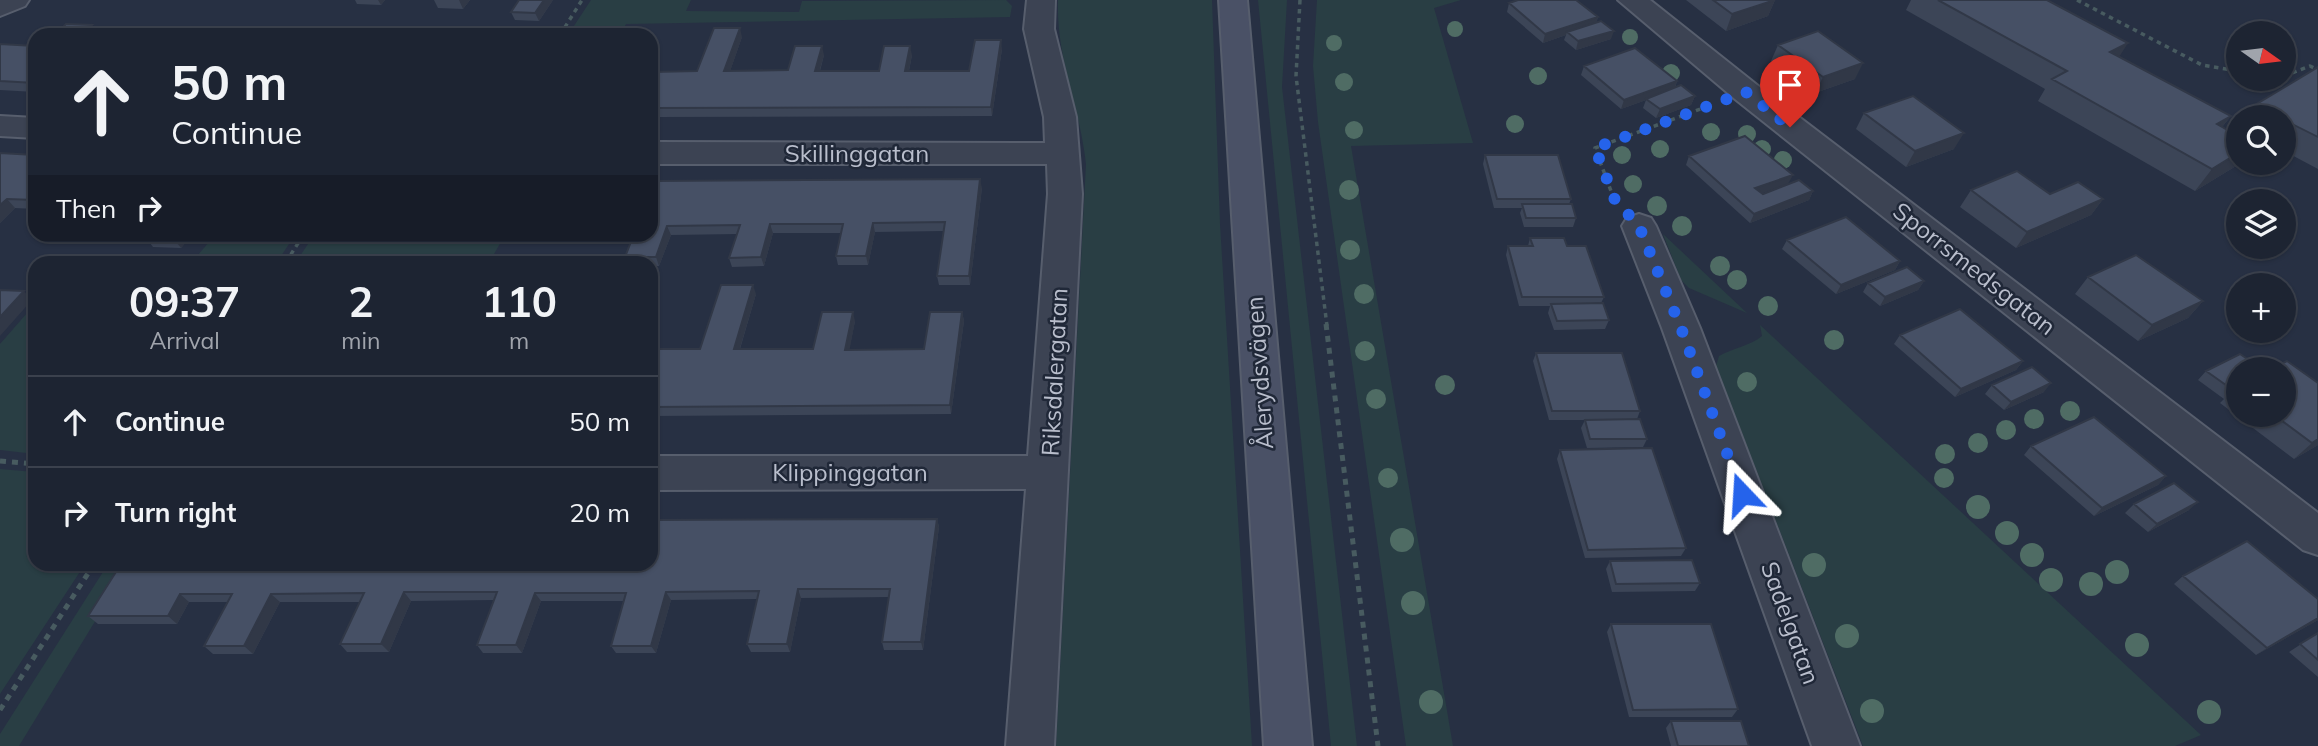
<!DOCTYPE html>
<meta charset="utf-8">
<style>
body{margin:0;font-family:Mulish,sans-serif;background:#2a303e;color:#f1f3f6;height:100vh;display:flex;flex-direction:column;font-size:26px;white-space:nowrap}
*{box-sizing:border-box;margin:0}
p{font-size:23px;color:#a0a4ac}
.icon{flex:none;width:38px;height:38px;fill:none;stroke:currentColor;stroke-width:2;stroke-linecap:round;stroke-linejoin:round}
.map{position:relative;flex:1;overflow:hidden}
.sheet{position:absolute;left:28px;top:256px;width:630px;height:315px;display:flex;flex-direction:column;background:#1d2432;border-radius:21px;box-shadow:0 2px 5px #0004,0 0 0 2px #3b414d}
.sheet>*{flex:none}
.top-card{position:absolute;left:28px;top:28px;width:630px;height:214px;border-radius:21px;box-shadow:0 2px 5px #0004,0 0 0 2px #3b414d;background:#1d2432;color:#f1f3f6;overflow:hidden}
.needle{width:46px;rotate:104deg}
.buttons{position:absolute;left:2226px;top:21px;display:grid;gap:14px}
.buttons a{display:grid;place-items:center;width:70px;height:70px;border-radius:50%;background:#1d2432;box-shadow:0 2px 5px #0004,0 0 0 2px #3b414d;font-size:35px}
.pin{position:absolute;display:grid;place-items:center;width:60px;height:60px;color:#fff;margin:-72px -30px;border-radius:50% 50% 50% 0;rotate:-45deg;box-shadow:0 0 7px #0007}
.pin .icon{rotate:45deg}
.me{position:absolute;width:77px;margin:-38px;rotate:340deg;stroke-linejoin:round;filter:drop-shadow(0 0 5px #0008)}
.turn{display:flex;align-items:center;gap:24px;height:147px;padding:0 28px;font-size:32px}
.turn .icon{width:91px;height:91px;stroke-width:2.5}
.turn b{display:block;font-size:49px;line-height:60px}
.then{display:flex;align-items:center;height:66px;padding:0 28px;background:#0003;gap:14px;font-size:26px}
.eta{display:flex;justify-content:space-evenly;align-items:center;height:119px;text-align:center}
.eta b{font-size:42px;font-weight:700;line-height:49px}
ul{padding:0;list-style:none}
li{display:flex;align-items:center;gap:21px;height:91px;padding:0 28px;border-top:2px solid #3b414d}
li div{flex:1}
li b{display:block;font-size:26px}
li em{font-style:normal}
.map>svg:first-child{display:block}
.green{fill:#293e44}
.lines{fill:none;stroke-linecap:round;stroke-linejoin:round}
.minor-casing{stroke:#575e6d;stroke-width:4}
.secondary-casing{stroke:#575e6d;stroke-width:4}
.path-far1{stroke:#485b60;stroke-width:3.5;stroke-dasharray:4.5 4.5;stroke-linecap:butt}
.path{stroke:#485b60;stroke-width:5;stroke-dasharray:6 6;stroke-linecap:butt}
.minor{fill:#3c4353;fill-rule:evenodd}
.secondary{fill:#4a5166;fill-rule:evenodd}
.tree{fill:#4f6c64}
.wall{fill:#3c4557}
.shaded-wall{fill:#313847}
.building{fill:#465065;stroke:#313847;stroke-width:2}
.route{stroke:#2563eb;stroke-width:12;stroke-dasharray:0 21.6}
.labels{text-anchor:middle;stroke-width:5;stroke-linejoin:round;paint-order:stroke}
.street-label{font-size:24px;fill:#b9becc;stroke:#202838}
</style>
<div class="map">
<svg width="2318" height="746" viewBox="0 0 2318 746">
<rect width="100%" height="100%" fill="#273043"/>
<path class="green" d="M 591,0 L 691,0 L 686,11 L 799,12 L 802,1 L 1006,0 L 1012,6 L 1010,17 L 626,24 L 620,35 L 568,35 Z
M 1058,0 L 1212,0 L 1220,224 L 1252,746 L 1056,746 L 1086,164 C 1080,106 1056,60 1058,0 Z
M 1258,0 L 1287,0 L 1282,87 L 1357,746 L 1331,746 Z
M 1317,0 L 1461,0 L 1434,8 L 1473,143 L 1351,146 L 1453,746 L 1406,746 L 1318,122 L 1313,66 Z
M 1663,234 L 1747,313 L 1689,288 L 1681,280 Z
M 215,235 L 215,234 L 295,235 L 277,262 L 192,262 Z
M 314,235 L 314,234 L 505,235 L 494,254 L 480,262 L 296,262 Z
M 35,304 L 35,454 L 0,450 L 0,344 Z
M 1760,325 L 2201,735 L 2175,746 L 1863,746 L 1716,366 L 1719,356 C 1733,348 1750,346 1762,336 Z
M 0,469 L 35,472 L 35,564 L 85,564 L 0,694 Z
M 108,564 L 130,564 L 19,746 L 0,746 L 0,734 Z"/>
<g class="lines">
<defs>
<path id="minor" d="M 0,0 L 29,0 L 25,6 L 0,16 Z
M 1027,0 L 1055,0 L 1054,29 L 1076,117 L 1082,194 L 1054,746 L 1006,746 L 1026,489 L 651,490 L 651,456 L 1028,456 L 1048,194 L 1047,164 L 651,164 L 651,142 L 1045,143 L 1044,117 L 1024,29 Z
M 1618,0 L 1650,0 L 1757,85 L 2318,513 L 2318,555 L 2303,550 L 1735,99 Z
M 0,116 L 35,118 L 35,138 L 0,136 Z
M 1639,214 L 1651,218 L 1656,226 L 1700,328 L 1860,746 L 1812,746 L 1662,328 L 1622,226 L 1627,218 Z"/>
<path id="secondary" d="M 1219,0 L 1247,0 L 1312,746 L 1264,746 Z"/>
</defs>
<use href="#minor" class="minor-casing"/>
<use href="#secondary" class="secondary-casing"/>
<path class="path-far1" d="M 1300,0 L 1296,76 L 1327,326
M 2077,0 L 2202,65 L 2238,71
M 560,35 L 582,0
M 2284,76 L 2310,66 L 2318,70
M 1614,199 L 1595,148 L 1706,107
M 286,262 L 304,234"/>
<path class="path" d="M 1326,324 L 1378,746
M 0,461 L 35,464
M 0,710 L 94,564"/>
<use href="#minor" class="minor"/>
<use href="#secondary" class="secondary"/>
</g>
<g class="tree">
<circle cx="1455" cy="29" r="8"/>
<circle cx="1630" cy="37" r="8"/>
<circle cx="1334" cy="43" r="8"/>
<circle cx="1671" cy="73" r="9"/>
<circle cx="1538" cy="76" r="9"/>
<circle cx="1344" cy="82" r="9"/>
<circle cx="1515" cy="124" r="9"/>
<circle cx="1354" cy="130" r="9"/>
<circle cx="1711" cy="132" r="9"/>
<circle cx="1747" cy="134" r="9"/>
<circle cx="1660" cy="149" r="9"/>
<circle cx="1762" cy="149" r="9"/>
<circle cx="1622" cy="155" r="9"/>
<circle cx="1783" cy="160" r="9"/>
<circle cx="1633" cy="184" r="9"/>
<circle cx="1349" cy="190" r="10"/>
<circle cx="1657" cy="206" r="10"/>
<circle cx="1682" cy="226" r="10"/>
<circle cx="1350" cy="250" r="10"/>
<circle cx="1720" cy="266" r="10"/>
<circle cx="1737" cy="280" r="10"/>
<circle cx="1364" cy="294" r="10"/>
<circle cx="1768" cy="306" r="10"/>
<circle cx="1834" cy="340" r="10"/>
<circle cx="1365" cy="351" r="10"/>
<circle cx="1747" cy="382" r="10"/>
<circle cx="1445" cy="385" r="10"/>
<circle cx="1376" cy="399" r="10"/>
<circle cx="2070" cy="411" r="10"/>
<circle cx="2034" cy="419" r="10"/>
<circle cx="2006" cy="430" r="10"/>
<circle cx="1978" cy="443" r="10"/>
<circle cx="1945" cy="454" r="10"/>
<circle cx="1388" cy="478" r="10"/>
<circle cx="1944" cy="478" r="10"/>
<circle cx="1978" cy="507" r="12"/>
<circle cx="2007" cy="533" r="12"/>
<circle cx="1402" cy="540" r="12"/>
<circle cx="2032" cy="555" r="12"/>
<circle cx="1814" cy="565" r="12"/>
<circle cx="2117" cy="572" r="12"/>
<circle cx="2051" cy="580" r="12"/>
<circle cx="2091" cy="584" r="12"/>
<circle cx="1413" cy="603" r="12"/>
<circle cx="1847" cy="636" r="12"/>
<circle cx="2137" cy="645" r="12"/>
<circle cx="1431" cy="702" r="12"/>
<circle cx="1872" cy="711" r="12"/>
<circle cx="2209" cy="712" r="12"/>
</g>
<path class="wall" d="M 355,0 L 385,0 L 381,5 L 357,4 Z
M 434,0 L 470,0 L 463,9 L 438,8 Z
M 553,0 L 539,21 L 515,20 L 511,12 Z
M 1686,0 L 1775,0 L 1768,16 L 1726,31 Z
M 1911,0 L 2047,0 L 2119,57 L 2231,116 L 2222,127 L 2236,166 L 2195,191 L 2038,101 L 2045,89 L 1906,10 Z
M 1509,3 L 1598,17 L 1596,23 L 1611,39 L 1576,50 L 1564,40 L 1566,35 L 1543,43 L 1507,12 Z
M 742,37 L 730,71 L 788,70 L 824,55 L 820,71 L 879,71 L 912,55 L 909,71 L 969,71 L 1002,49 L 992,116 L 651,117 L 651,72 L 697,71 Z
M 0,44 L 35,46 L 35,92 L 0,90 Z
M 1778,45 L 1855,79 L 1815,93 L 1771,61 Z
M 1584,66 L 1677,81 L 1675,88 L 1695,96 L 1691,105 L 1656,118 L 1643,108 L 1646,100 L 1621,109 L 1581,75 Z
M 2318,67 L 2318,169 L 2284,151 L 2284,117 L 2245,117 L 2255,105 Z
M 1864,113 L 1954,149 L 1906,167 L 1856,129 Z
M 0,153 L 35,155 L 35,209 L 15,208 L 0,223 Z
M 1485,155 L 1571,199 L 1569,204 L 1576,218 L 1573,227 L 1524,227 L 1520,213 L 1522,208 L 1494,208 L 1483,164 Z
M 1689,156 L 1788,184 L 1762,193 L 1763,194 L 1813,191 L 1809,200 L 1750,223 L 1686,165 Z
M 651,181 L 982,188 L 970,285 L 939,285 L 937,276 L 944,231 L 875,232 L 868,265 L 838,265 L 836,256 L 841,233 L 773,233 L 764,266 L 732,267 L 729,258 L 737,234 L 671,235 L 659,266 L 651,266 L 651,262 L 627,262 L 625,257 L 651,234 Z
M 1971,190 L 2103,199 L 2091,215 L 2016,248 L 1960,207 Z
M 46,234 L 91,234 L 83,244 L 53,242 Z
M 193,234 L 181,248 L 153,247 L 146,238 Z
M 1530,238 L 1567,246 L 1604,297 L 1601,303 L 1609,320 L 1605,329 L 1554,330 L 1548,313 L 1550,306 L 1519,306 L 1506,255 L 1508,246 L 1528,246 Z
M 1787,240 L 1900,261 L 1895,270 L 1836,294 L 1782,249 Z
M 2088,277 L 2203,301 L 2188,318 L 2138,341 L 2075,294 Z
M 1924,281 L 1918,290 L 1880,306 L 1863,292 L 1868,283 Z
M 756,294 L 740,349 L 813,349 L 855,321 L 849,350 L 924,349 L 962,312 L 964,321 L 951,414 L 651,416 L 651,349 L 700,349 Z
M 1900,335 L 2023,361 L 2016,370 L 1955,397 L 1894,344 Z
M 1536,353 L 1640,411 L 1637,419 L 1647,439 L 1643,447 L 1587,448 L 1581,428 L 1585,420 L 1586,420 L 1549,420 L 1533,361 Z
M 2238,369 L 2238,415 L 2284,415 L 2318,445 L 2294,459 L 2220,403 L 2224,399 L 2198,380 L 2206,371 Z
M 1992,385 L 2044,392 L 2004,410 L 1985,394 Z
M 2031,446 L 2166,476 L 2158,485 L 2094,516 L 2024,455 Z
M 1560,450 L 1686,548 L 1681,556 L 1585,558 L 1557,459 Z
M 2134,504 L 2189,510 L 2148,532 L 2125,513 Z
M 937,519 L 939,527 L 923,650 L 884,650 L 882,642 L 889,597 L 801,598 L 790,652 L 751,652 L 747,644 L 757,599 L 671,600 L 656,653 L 616,653 L 611,646 L 624,601 L 541,601 L 522,653 L 483,653 L 477,645 L 494,600 L 411,601 L 389,652 L 347,652 L 340,644 L 360,602 L 280,602 L 253,654 L 213,654 L 204,646 L 228,602 L 189,602 L 177,624 L 98,624 L 88,616 L 121,564 Z
M 1610,561 L 1700,583 L 1695,591 L 1612,592 L 1606,569 Z
M 2183,576 L 2318,599 L 2318,620 L 2256,655 L 2174,584 Z
M 1611,624 L 1738,709 L 1732,717 L 1629,717 L 1607,632 Z
M 2318,633 L 2318,677 L 2289,652 Z
M 1671,721 L 1749,746 L 1671,746 L 1666,728 Z"/>
<path class="shaded-wall" d="M 378,0 L 385,0 L 381,5 Z
M 459,0 L 470,0 L 463,9 Z
M 544,0 L 553,0 L 539,21 L 535,13 Z
M 1775,0 L 1768,16 L 1726,31 L 1732,14 Z
M 1598,17 L 1595,26 L 1567,32 L 1566,35 L 1543,43 L 1545,34 Z
M 92,25 L 98,34 L 97,35 L 81,35 Z
M 176,28 L 181,35 L 169,35 Z
M 740,28 L 742,37 L 727,80 L 724,71 Z
M 1614,31 L 1611,39 L 1576,50 L 1578,41 Z
M 1001,40 L 1002,49 L 992,116 L 991,107 Z
M 2128,43 L 2114,65 L 2110,52 Z
M 822,46 L 824,55 L 817,80 L 815,71 Z
M 910,46 L 912,55 L 907,80 L 905,71 Z
M 1863,63 L 1855,79 L 1815,93 L 1823,77 Z
M 1677,81 L 1674,90 L 1621,109 L 1624,100 Z
M 1695,96 L 1691,105 L 1656,118 L 1660,109 Z
M 2231,116 L 2213,138 L 2217,124 Z
M 1964,133 L 1954,149 L 1906,167 L 1915,151 Z
M 2238,153 L 2238,163 L 2236,166 L 2195,191 L 2212,169 Z
M 1793,175 L 1788,184 L 1751,197 L 1755,188 Z
M 980,179 L 982,188 L 970,285 L 969,276 Z
M 1813,191 L 1809,200 L 1750,223 L 1754,214 Z
M 7,199 L 15,208 L 0,223 L 0,205 Z
M 2103,199 L 2091,215 L 2016,248 L 2027,232 Z
M 873,223 L 875,232 L 868,265 L 866,256 Z
M 770,224 L 773,233 L 764,266 L 761,257 Z
M 667,226 L 671,235 L 659,266 L 656,257 Z
M 75,234 L 91,234 L 83,244 Z
M 178,234 L 193,234 L 181,248 L 174,239 Z
M 1900,261 L 1895,270 L 1836,294 L 1841,285 Z
M 1924,281 L 1918,290 L 1880,306 L 1885,297 Z
M 753,285 L 756,294 L 737,358 L 734,349 Z
M 24,291 L 32,300 L 0,336 L 0,317 Z
M 2203,301 L 2188,318 L 2138,341 L 2152,325 Z
M 853,312 L 855,321 L 848,358 L 845,350 Z
M 962,312 L 964,321 L 951,414 L 950,405 Z
M 2023,361 L 2016,370 L 1955,397 L 1961,389 Z
M 2051,383 L 2044,392 L 2004,410 L 2011,402 Z
M 2318,439 L 2318,445 L 2294,459 L 2312,443 Z
M 2166,476 L 2158,485 L 2094,516 L 2102,508 Z
M 2198,502 L 2189,510 L 2148,532 L 2157,524 Z
M 937,519 L 939,527 L 923,650 L 921,642 Z
M 798,589 L 801,598 L 790,652 L 787,644 Z
M 404,592 L 411,601 L 389,652 L 381,644 Z
M 666,592 L 671,600 L 656,653 L 651,646 Z
M 535,593 L 541,601 L 522,653 L 516,645 Z
M 180,594 L 189,602 L 177,624 L 168,616 Z
M 271,594 L 280,602 L 253,654 L 244,646 Z
M 2318,618 L 2318,620 L 2256,655 L 2267,648 Z"/>
<path class="building" d="M 519,0 L 544,0 L 535,13 L 511,12 Z
M 1518,0 L 1576,0 L 1598,17 L 1545,34 L 1509,3 Z
M 1713,0 L 1775,0 L 1732,14 Z
M 1938,0 L 2047,0 L 2128,43 L 2110,52 L 2231,116 L 2217,124 L 2238,136 L 2238,153 L 2212,169 L 2052,79 L 2067,71 Z
M 1601,21 L 1614,31 L 1578,41 L 1567,32 Z
M 66,24 L 92,25 L 81,35 L 55,35 Z
M 152,27 L 176,28 L 169,35 L 144,35 Z
M 714,28 L 740,28 L 724,71 L 788,70 L 795,46 L 822,46 L 815,71 L 879,71 L 884,46 L 910,46 L 905,71 L 969,71 L 975,40 L 1001,40 L 991,107 L 651,108 L 651,72 L 697,71 Z
M 236,30 L 261,31 L 258,35 L 231,35 Z
M 1818,31 L 1863,63 L 1823,77 L 1778,45 Z
M 0,44 L 35,46 L 35,83 L 0,81 Z
M 1635,48 L 1677,81 L 1624,100 L 1584,66 Z
M 2318,67 L 2318,137 L 2284,120 L 2284,117 L 2279,117 L 2255,105 Z
M 1681,85 L 1695,96 L 1660,109 L 1646,99 Z
M 1913,96 L 1964,133 L 1915,151 L 1864,113 Z
M 1745,136 L 1793,175 L 1755,188 L 1763,194 L 1799,180 L 1813,191 L 1754,214 L 1689,156 Z
M 0,153 L 35,155 L 35,200 L 7,199 L 0,205 Z
M 1485,155 L 1558,155 L 1571,199 L 1497,199 Z
M 2017,171 L 2050,194 L 2078,182 L 2103,199 L 2027,232 L 1971,190 Z
M 980,179 L 969,276 L 937,276 L 945,222 L 873,223 L 866,256 L 836,256 L 843,224 L 770,224 L 761,257 L 729,258 L 740,225 L 667,226 L 656,257 L 625,257 L 634,234 L 651,234 L 651,181 Z
M 1522,204 L 1572,204 L 1576,218 L 1526,218 Z
M 1846,217 L 1900,261 L 1841,285 L 1787,240 Z
M 148,234 L 178,234 L 174,239 L 146,238 Z
M 1530,238 L 1564,238 L 1567,246 L 1586,246 L 1604,297 L 1522,297 L 1508,246 L 1533,246 Z
M 2136,255 L 2203,301 L 2152,325 L 2088,277 Z
M 1907,267 L 1924,281 L 1885,297 L 1868,283 Z
M 721,285 L 753,285 L 734,349 L 813,349 L 822,312 L 853,312 L 845,350 L 924,349 L 930,312 L 962,312 L 950,405 L 651,407 L 651,349 L 700,349 Z
M 0,290 L 24,291 L 0,317 Z
M 1603,303 L 1609,320 L 1557,321 L 1551,304 Z
M 1960,309 L 2023,361 L 1961,389 L 1900,335 Z
M 1536,353 L 1622,353 L 1640,411 L 1552,411 Z
M 2240,354 L 2262,369 L 2238,369 L 2238,386 L 2233,390 L 2206,371 Z
M 2287,361 L 2318,383 L 2318,439 L 2312,443 L 2274,415 L 2284,415 L 2284,369 L 2271,369 Z
M 2032,367 L 2051,383 L 2011,402 L 1992,385 Z
M 2094,417 L 2166,476 L 2102,508 L 2031,446 Z
M 1640,419 L 1647,439 L 1590,439 L 1585,420 Z
M 1652,448 L 1686,548 L 1588,550 L 1560,450 Z
M 2174,483 L 2198,502 L 2157,524 L 2134,504 Z
M 937,519 L 921,642 L 882,642 L 890,589 L 798,589 L 787,644 L 747,644 L 759,591 L 666,592 L 651,646 L 611,646 L 626,593 L 535,593 L 516,645 L 477,645 L 497,592 L 404,592 L 381,644 L 340,644 L 364,593 L 271,594 L 244,646 L 204,646 L 232,594 L 180,594 L 168,616 L 88,616 L 121,564 L 651,564 L 651,520 Z
M 2247,541 L 2318,599 L 2318,618 L 2267,648 L 2183,576 Z
M 1692,560 L 1700,583 L 1616,584 L 1610,561 Z
M 1611,624 L 1711,624 L 1738,709 L 1633,710 Z
M 2318,633 L 2318,660 L 2300,644 Z
M 1671,721 L 1741,721 L 1749,746 L 1678,746 Z"/>
<g class="lines">
<path class="route" d="M 1742,494 L 1681,328 L 1639,226 L 1615,200 L 1595,148 L 1746,92 L 1790,127"/>
</g>
<g class="labels">
<g class="street-label">
<text x="857" y="162">Skillinggatan</text>
<text transform="translate(1974 269) rotate(38)" y="8">Sporrsmedsgatan</text>
<text transform="translate(1055 372) rotate(-87)" y="8">Riksdalergatan</text>
<text transform="translate(1260 373) rotate(-94)" y="8">Ålerydsvägen</text>
<text x="850" y="481">Klippinggatan</text>
<text transform="translate(1790 623) rotate(70)" y="8">Sadelgatan</text>
</g>
</g>
</svg>
<div class="buttons">
<a><svg class="needle" viewBox="-14 -14 28 28"><path d="M0-13l5 13h-10z" fill="#e53935"/><path d="M0 13l5-13h-10z" fill="#a0a4ac"/></svg></a>
<a><svg class="icon" aria-label="search" viewBox="0 0 24 24"><circle cx="10" cy="10" r="6"/><path d="M15 15l6 6"/></svg></a>
<a><svg class="icon" aria-label="layers" viewBox="0 0 24 24"><path d="M12 4l9 5-9 5-9-5zM3 14l9 5 9-5"/></svg></a>
<a>+</a>
<a>−</a>
</div>
<div class="pin" style="left:1790px;top:127px;background:#d93025"><svg class="icon" aria-label="arrive" viewBox="0 0 24 24"><path d="M6 21V4h12l-3 4 3 4H6"/></svg></div>
<svg class="me" style="left:1742px;top:494px" viewBox="-20 -20 40 40"><path d="M0-17L14 15 0 8-14 15z" fill="#2563eb" stroke="#fff" stroke-width="4"/></svg>
<div class="top-card">
<div class="turn"><svg class="icon" aria-label="ahead" viewBox="0 0 24 24"><path d="M12 20V5M6 11l6-6 6 6"/></svg><div><b>50 m</b>Continue</div></div>
<div class="then">Then<svg class="icon" aria-label="right" viewBox="0 0 24 24"><path d="M7 20v-9h11M14 6l5 5-5 5"/></svg></div>
</div>
<section class="sheet">
<div class="eta">
<div><b>09:37</b><p>Arrival</p></div>
<div><b>2</b><p>min</p></div>
<div><b>110</b><p>m</p></div>
</div>
<ul>
<li><svg class="icon" aria-label="ahead" viewBox="0 0 24 24"><path d="M12 20V5M6 11l6-6 6 6"/></svg><div><b>Continue</b></div><em>50 m</em></li>
<li><svg class="icon" aria-label="right" viewBox="0 0 24 24"><path d="M7 20v-9h11M14 6l5 5-5 5"/></svg><div><b>Turn right</b></div><em>20 m</em></li>
</ul>
</section>
</div>
